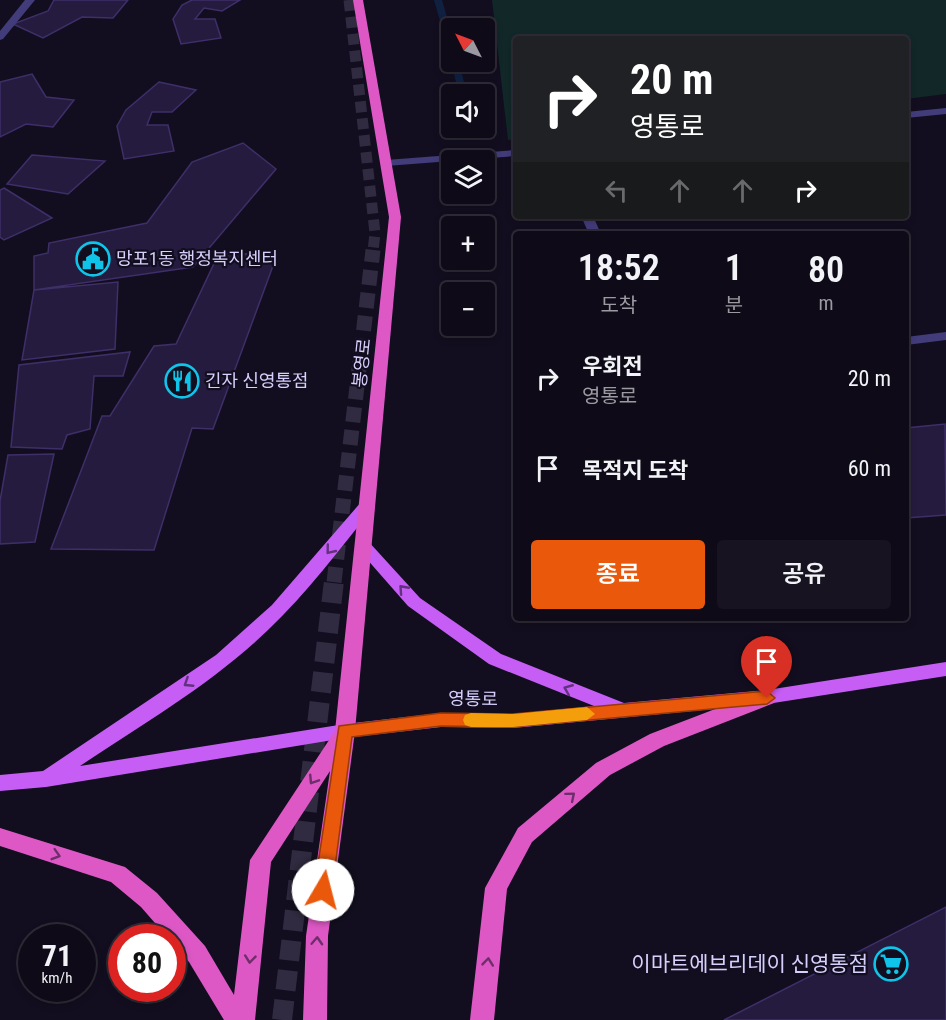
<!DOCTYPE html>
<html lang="ko">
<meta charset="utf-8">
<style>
body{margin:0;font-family:"Roboto Condensed","Noto Sans KR",sans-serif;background:#171320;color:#f1f3f6;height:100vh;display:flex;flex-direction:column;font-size:22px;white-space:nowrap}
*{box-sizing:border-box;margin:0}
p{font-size:20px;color:#9b9aa1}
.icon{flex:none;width:33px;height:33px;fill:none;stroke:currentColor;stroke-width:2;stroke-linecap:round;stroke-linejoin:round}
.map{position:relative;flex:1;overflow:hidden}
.panel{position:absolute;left:513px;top:231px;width:396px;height:390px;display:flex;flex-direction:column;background:#0e0a17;border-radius:6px;box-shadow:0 3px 9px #0003,0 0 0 2px #2e2b36}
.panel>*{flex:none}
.guide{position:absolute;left:513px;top:36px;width:396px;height:183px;border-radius:6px;box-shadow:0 3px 9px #0003,0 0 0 2px #2e2b36;background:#202124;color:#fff;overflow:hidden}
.needle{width:39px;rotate:312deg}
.tools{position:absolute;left:441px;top:18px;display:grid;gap:12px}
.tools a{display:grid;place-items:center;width:54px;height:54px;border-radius:6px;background:#0e0a17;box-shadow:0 3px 9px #0003,0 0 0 2px #2e2b36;font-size:30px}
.speed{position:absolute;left:18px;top:924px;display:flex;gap:12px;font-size:30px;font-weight:700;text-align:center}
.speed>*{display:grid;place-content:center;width:78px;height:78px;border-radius:50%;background:#0e0a17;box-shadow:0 3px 9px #0003,0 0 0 2px #2e2b36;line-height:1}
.speed small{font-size:15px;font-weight:400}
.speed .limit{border:9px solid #d22;background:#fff;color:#111}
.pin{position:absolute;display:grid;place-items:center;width:51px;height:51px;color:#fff;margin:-62px -26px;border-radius:50% 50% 50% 0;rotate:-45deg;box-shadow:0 0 6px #0007}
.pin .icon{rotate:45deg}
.me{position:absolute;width:66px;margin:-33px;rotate:8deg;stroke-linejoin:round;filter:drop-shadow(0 0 4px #0008)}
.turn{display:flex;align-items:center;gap:21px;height:126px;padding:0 18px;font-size:27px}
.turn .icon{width:78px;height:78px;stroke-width:2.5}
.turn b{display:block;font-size:42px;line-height:51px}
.lanes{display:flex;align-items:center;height:57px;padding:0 18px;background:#0003;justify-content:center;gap:30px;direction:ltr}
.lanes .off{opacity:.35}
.eta{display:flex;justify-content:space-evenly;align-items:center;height:102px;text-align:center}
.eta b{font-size:36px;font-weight:600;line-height:42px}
.cta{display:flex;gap:12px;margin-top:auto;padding:12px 18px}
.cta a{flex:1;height:69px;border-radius:6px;background:#ea580c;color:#fff;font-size:24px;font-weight:600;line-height:69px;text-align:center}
.cta a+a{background:#171320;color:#f1f3f6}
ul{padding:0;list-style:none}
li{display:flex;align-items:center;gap:18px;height:90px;padding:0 18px}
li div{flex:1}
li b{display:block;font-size:22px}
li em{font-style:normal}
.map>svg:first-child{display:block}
.green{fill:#112728}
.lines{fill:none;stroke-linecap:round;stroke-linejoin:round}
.stream{fill:#0f2041;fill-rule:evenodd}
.building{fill:#251b3e;stroke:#3e2f69;stroke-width:1.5}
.trunk-tunnel-far2{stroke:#302b40;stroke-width:11;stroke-dasharray:11 6;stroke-linecap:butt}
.trunk-tunnel-far1{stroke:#302b40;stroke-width:15;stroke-dasharray:15 8;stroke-linecap:butt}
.trunk-tunnel{stroke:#302b40;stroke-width:20;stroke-dasharray:20 10;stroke-linecap:butt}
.service{fill:#423c7b;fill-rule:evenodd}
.minor{fill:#423c7b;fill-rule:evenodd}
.primary{fill:#c65df5;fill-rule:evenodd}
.trunk{fill:#dd58c5;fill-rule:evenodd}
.oneway{stroke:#63327f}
.oneway2{stroke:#6d2f6a}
.route{fill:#ea580c;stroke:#983908;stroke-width:1.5}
.slow{fill:#f59e0b}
.labels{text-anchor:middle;stroke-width:4.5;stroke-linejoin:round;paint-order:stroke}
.poi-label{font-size:18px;fill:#d7cffc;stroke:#120e1f;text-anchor:start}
.street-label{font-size:18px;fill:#d7cffc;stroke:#120e1f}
.near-poi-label{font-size:21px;fill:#d7cffc;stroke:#120e1f;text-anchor:end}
</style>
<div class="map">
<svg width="946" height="1020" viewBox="0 0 946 1020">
<rect width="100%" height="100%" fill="#120e1f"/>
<path class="green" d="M 492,0 L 946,0 L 946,94 L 906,99 L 906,39 L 516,39 L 516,139 L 508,140 Z"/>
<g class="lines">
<path class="stream" d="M 434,0 L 442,0 L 452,34 L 452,51 L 448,49 Z
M 451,62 L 459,62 L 467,94 L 459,94 Z"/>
</g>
<path class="building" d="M 54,0 L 128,0 L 113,18 L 82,17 L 43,38 L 13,24 L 48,11 Z
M 192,0 L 240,0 L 222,11 L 204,8 L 195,19 L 215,19 L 221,38 L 181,44 L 173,19 L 182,5 Z
M 32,74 L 46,97 L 74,100 L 53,127 L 26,124 L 0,137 L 0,82 Z
M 159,82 L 196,90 L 172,112 L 152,112 L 147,125 L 168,125 L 174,151 L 124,159 L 117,126 L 126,110 Z
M 243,143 L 276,169 L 193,267 L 34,290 L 34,256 L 48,253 L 49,243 L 147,223 L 192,162 Z
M 32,155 L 105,161 L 68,194 L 7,184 Z
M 4,188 L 52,218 L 4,240 L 0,237 L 0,190 Z
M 219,253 L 277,255 L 213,429 L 192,428 L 154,550 L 51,549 L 102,416 L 110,416 L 154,346 L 176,344 Z
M 118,282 L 115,349 L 22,360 L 34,290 Z
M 130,352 L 123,376 L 94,376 L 90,429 L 67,435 L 62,449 L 11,447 L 19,365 Z
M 945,424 L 946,515 L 906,518 L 906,428 Z
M 54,454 L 35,542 L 0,544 L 0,501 L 8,455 Z
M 946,907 L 946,1020 L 724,1020 Z"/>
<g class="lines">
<path class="trunk-tunnel-far2" d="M 349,0 L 375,233 L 373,251"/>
<path class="trunk-tunnel-far1" d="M 334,582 L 373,250"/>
<path class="trunk-tunnel" d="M 282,1020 L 334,581"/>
<path class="service" d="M 25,0 L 35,0 L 3,39 L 0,40 L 0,31 Z"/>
<path class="minor" d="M 946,108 L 946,114 L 906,118 L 906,112 Z
M 516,150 L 516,156 L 386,166 L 381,163 L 386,160 Z
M 581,216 L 593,216 L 601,234 L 589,234 Z
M 946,332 L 946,340 L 906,345 L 906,337 Z"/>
<path class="primary" d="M 367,500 L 372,501 L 374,505 L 372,509 C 339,550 307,593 268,630 C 212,684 144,723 80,766 L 345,724 L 441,713 L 513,714 L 594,706 L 489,664 L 408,606 L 358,549 L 355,545 L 358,541 L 368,541 L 420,598 L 501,654 L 624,703 L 767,690 L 946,662 L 946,676 L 767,704 L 513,728 L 441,727 L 345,738 L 46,787 L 0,791 L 0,775 L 43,771 L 216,655 L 272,605 L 362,501 Z"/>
<path class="trunk" d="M 353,0 L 363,0 L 401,217 L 355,731 L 328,936 L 327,1020 L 303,1020 L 306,936 L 330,771 L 271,862 L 255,1020 L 224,1020 L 189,962 L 172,943 L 172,938 L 168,938 L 141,907 L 111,882 L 0,846 L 0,828 L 125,867 L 157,893 L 205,946 L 234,995 L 250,860 L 335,731 L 389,217 Z
M 767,689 L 774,691 L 776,697 L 774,703 L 664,746 L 610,775 L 532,842 L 507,889 L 494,1020 L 470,1020 L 485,888 L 518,828 L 596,763 L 650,734 Z"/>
</g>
<defs><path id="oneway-chevron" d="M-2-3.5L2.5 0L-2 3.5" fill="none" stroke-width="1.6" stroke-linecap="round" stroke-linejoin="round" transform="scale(1.5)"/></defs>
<g class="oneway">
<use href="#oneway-chevron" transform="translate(330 550) rotate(129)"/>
<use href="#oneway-chevron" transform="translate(403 589) rotate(-132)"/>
<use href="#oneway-chevron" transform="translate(188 683) rotate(147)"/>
<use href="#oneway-chevron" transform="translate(568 689) rotate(-158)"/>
</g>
<g class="oneway2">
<use href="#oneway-chevron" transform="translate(313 780) rotate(123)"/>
<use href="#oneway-chevron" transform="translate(571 796) rotate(-40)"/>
<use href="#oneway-chevron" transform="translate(56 855) rotate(17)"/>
<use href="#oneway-chevron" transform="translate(317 941) rotate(-87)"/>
<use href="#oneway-chevron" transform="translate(250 959) rotate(96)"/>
<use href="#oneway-chevron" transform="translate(488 962) rotate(-84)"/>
</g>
<path class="route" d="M 767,691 L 775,698 L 767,704 L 513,727 L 441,726 L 352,737 L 332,890 L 329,896 L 323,899 L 317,896 L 314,890 L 339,726 L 441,713 L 513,714 Z"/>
<path class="slow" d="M 587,707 L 595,714 L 587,720 L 513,727 L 471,727 L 465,725 L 463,720 L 465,715 L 471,713 L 513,714 Z"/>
<defs>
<symbol id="civic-ring" viewBox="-11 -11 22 22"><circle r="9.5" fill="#120e1f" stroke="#0fc4e8" stroke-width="1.5"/><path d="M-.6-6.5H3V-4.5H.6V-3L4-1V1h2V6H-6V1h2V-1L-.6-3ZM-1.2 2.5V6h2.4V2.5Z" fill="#0fc4e8"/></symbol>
<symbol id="restaurant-ring" viewBox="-11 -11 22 22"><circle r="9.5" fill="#120e1f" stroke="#0fc4e8" stroke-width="1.5"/><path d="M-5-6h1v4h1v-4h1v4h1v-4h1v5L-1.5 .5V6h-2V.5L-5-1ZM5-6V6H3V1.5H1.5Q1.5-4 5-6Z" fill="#0fc4e8"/></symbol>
<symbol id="supermarket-ring" viewBox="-11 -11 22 22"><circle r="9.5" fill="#120e1f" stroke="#0fc4e8" stroke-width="1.5"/><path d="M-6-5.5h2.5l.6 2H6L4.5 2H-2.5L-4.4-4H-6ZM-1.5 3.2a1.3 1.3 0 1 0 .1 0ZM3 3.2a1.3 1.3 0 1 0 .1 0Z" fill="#0fc4e8"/></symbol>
</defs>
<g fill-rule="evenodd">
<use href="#civic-ring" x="74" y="240" width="38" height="38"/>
<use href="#restaurant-ring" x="163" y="362" width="38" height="38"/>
<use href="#supermarket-ring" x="872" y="945" width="38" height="38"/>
</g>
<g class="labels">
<g class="poi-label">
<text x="116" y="265">망포1동 행정복지센터</text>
<text x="205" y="387">긴자 신영통점</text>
</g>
<g class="street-label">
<text transform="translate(362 363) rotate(-84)" y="6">봉영로</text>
<text transform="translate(473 699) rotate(1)" y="6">영통로</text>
</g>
<g class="near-poi-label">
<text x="868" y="971">이마트에브리데이 신영통점</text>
</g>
</g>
</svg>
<div class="tools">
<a><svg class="needle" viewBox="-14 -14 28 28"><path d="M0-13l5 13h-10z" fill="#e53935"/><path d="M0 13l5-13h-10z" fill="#9b9aa1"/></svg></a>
<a><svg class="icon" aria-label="sound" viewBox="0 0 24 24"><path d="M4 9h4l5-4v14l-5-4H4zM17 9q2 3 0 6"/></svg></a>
<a><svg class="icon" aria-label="layers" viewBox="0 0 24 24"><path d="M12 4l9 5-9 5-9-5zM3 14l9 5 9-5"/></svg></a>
<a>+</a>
<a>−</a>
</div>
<div class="speed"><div>71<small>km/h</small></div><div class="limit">80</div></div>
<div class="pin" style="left:767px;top:698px;background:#d93025"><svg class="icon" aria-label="arrive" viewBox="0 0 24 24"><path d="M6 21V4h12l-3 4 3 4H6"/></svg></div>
<svg class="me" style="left:323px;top:890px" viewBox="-20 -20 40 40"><circle r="19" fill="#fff"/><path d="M0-13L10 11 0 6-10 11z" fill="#ea580c"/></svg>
<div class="guide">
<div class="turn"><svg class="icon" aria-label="right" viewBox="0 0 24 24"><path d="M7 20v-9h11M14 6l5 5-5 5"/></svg><div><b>20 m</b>영통로</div></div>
<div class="lanes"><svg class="icon off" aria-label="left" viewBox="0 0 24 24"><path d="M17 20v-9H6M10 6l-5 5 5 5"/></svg><svg class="icon off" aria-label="ahead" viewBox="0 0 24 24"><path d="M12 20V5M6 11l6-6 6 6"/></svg><svg class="icon off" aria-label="ahead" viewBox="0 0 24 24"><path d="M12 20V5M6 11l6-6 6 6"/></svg><svg class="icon" aria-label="right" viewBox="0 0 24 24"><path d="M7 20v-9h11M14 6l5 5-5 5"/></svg></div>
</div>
<section class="panel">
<div class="eta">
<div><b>18:52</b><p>도착</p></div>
<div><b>1</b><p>분</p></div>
<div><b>80</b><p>m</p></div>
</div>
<ul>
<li><svg class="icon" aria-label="right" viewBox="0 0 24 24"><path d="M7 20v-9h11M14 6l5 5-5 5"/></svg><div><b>우회전</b><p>영통로</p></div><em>20 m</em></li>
<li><svg class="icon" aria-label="arrive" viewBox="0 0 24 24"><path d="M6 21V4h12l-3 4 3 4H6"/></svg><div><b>목적지 도착</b></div><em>60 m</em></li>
</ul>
<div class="cta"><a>종료</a><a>공유</a></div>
</section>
</div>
